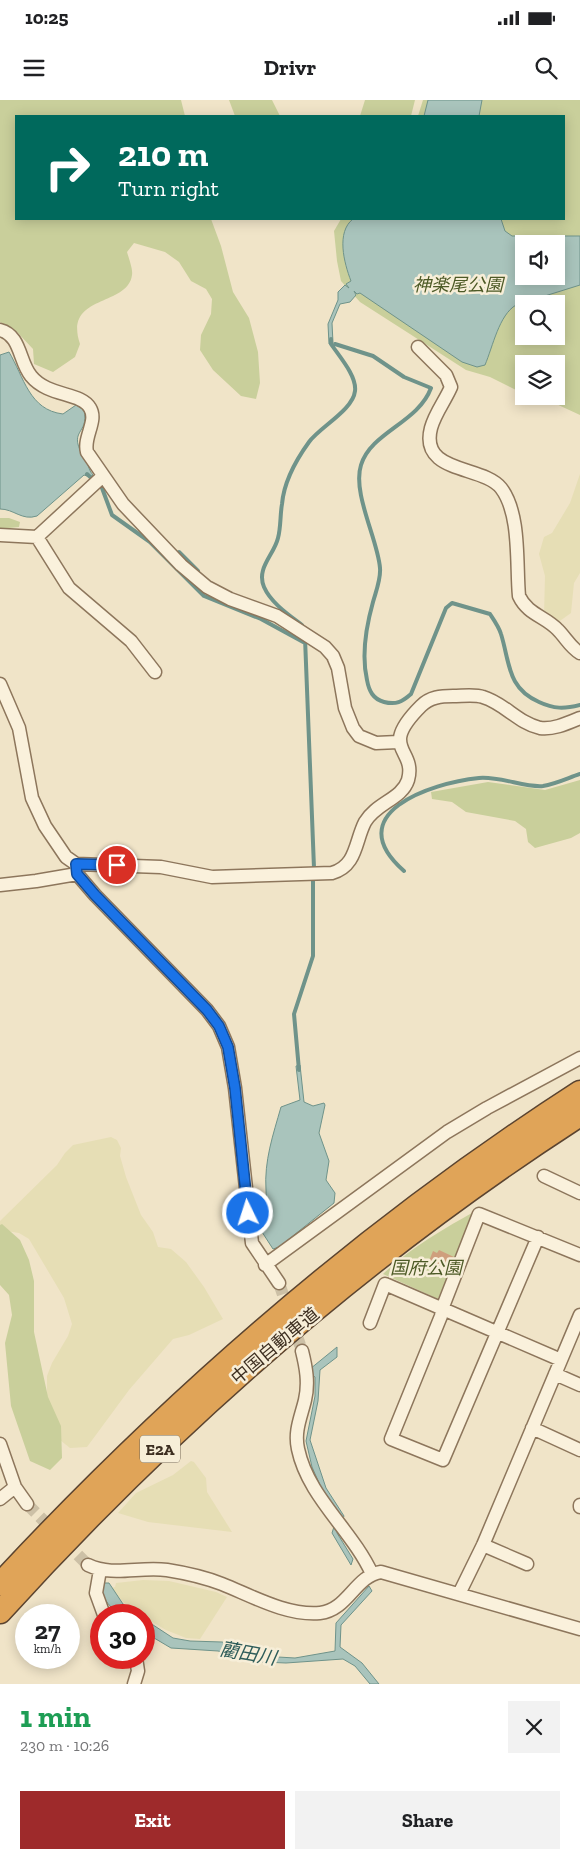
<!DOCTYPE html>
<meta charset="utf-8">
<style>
body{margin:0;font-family:"Zilla Slab","Noto Sans JP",serif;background:#f2f2f2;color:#202124;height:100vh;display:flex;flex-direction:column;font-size:19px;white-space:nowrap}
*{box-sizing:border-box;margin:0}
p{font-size:16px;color:#757577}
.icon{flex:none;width:28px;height:28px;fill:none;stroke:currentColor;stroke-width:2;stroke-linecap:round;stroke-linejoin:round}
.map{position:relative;height:1584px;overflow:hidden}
.details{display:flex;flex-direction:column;background:#fff;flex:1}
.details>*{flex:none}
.hud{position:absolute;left:15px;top:15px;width:550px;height:105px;border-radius:0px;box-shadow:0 2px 12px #0003;background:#00695c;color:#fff;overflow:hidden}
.fabs{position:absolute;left:515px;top:135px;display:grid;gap:10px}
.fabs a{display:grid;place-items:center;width:50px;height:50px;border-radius:0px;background:#fff;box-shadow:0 2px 12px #0003;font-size:25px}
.speed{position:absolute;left:15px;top:1504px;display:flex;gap:10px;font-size:25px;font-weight:700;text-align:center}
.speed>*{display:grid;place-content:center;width:65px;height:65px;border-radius:50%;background:#fff;box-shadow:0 2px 12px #0003;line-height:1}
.speed small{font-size:12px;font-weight:400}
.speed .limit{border:8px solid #d22;background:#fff;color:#111}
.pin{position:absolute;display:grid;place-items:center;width:42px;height:42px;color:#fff;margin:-21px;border:2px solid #fff;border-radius:50%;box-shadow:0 1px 5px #0007}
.me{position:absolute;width:55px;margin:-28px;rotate:356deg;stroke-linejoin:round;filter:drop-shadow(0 0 4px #0008)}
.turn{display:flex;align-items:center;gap:18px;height:105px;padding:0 20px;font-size:22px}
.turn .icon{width:65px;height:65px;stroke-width:2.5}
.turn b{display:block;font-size:35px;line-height:42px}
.round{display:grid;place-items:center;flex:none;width:52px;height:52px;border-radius:0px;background:#f2f2f2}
.headline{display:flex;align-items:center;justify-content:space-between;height:85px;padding:0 20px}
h1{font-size:30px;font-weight:700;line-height:38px;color:#1e9e55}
.button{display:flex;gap:10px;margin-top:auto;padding:10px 20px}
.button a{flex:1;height:58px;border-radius:0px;background:#9e2a2b;color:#fff;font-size:20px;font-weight:700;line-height:58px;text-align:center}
.button a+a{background:#f2f2f2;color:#202124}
.status{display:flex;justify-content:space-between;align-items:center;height:35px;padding:0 25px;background:#fff;direction:ltr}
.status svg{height:14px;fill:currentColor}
header{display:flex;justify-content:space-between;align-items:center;height:65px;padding:0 20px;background:#fff;font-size:22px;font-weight:700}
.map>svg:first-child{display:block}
.farmland{fill:#e6deb5}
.green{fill:#c9cf9b;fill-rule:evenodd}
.water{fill:#a9c4bc;stroke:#6f938a;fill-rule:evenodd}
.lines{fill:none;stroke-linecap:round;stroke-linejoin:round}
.stream{stroke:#6f938a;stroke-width:4}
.building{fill:#cf9f7d}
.minor-tunnel{stroke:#ccc0a6;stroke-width:12;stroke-dasharray:12 6;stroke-linecap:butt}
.minor-casing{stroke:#8d765c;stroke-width:15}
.motorway-casing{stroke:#5b4430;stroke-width:25}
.minor{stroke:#faf1dc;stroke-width:12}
.motorway{stroke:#e0a458;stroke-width:22}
.route-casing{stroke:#114b97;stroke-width:12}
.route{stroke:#1a73e8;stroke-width:9}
.labels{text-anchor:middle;stroke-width:5;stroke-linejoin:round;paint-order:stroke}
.shield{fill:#f7eed8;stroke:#756857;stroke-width:1}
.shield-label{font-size:16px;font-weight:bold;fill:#3d2e20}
.park-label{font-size:18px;font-style:italic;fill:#4d5a26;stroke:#f7eed8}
.street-label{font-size:18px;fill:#3d2e20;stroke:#f7eed8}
.water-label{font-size:19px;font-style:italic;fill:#2f5d5a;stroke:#f7eed8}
</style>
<div class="status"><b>10:25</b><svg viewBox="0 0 49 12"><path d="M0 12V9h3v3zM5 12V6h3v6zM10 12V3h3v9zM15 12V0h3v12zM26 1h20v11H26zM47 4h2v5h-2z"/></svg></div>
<header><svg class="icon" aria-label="menu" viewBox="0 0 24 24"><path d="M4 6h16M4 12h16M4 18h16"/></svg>Drivr<svg class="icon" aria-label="search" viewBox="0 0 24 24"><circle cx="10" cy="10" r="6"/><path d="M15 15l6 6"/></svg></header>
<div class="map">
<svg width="580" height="1584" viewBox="0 0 580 1584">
<rect width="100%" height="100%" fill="#f0e4c8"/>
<path class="farmland" d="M 580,374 L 580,473 L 574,483 L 571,513 L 557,523 L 544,516 L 545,476 L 539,454 L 544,437 L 552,433 L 570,403 Z
M 111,1037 L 117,1040 L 121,1048 L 120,1056 L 126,1077 L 141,1115 L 153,1132 L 158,1147 L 171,1149 L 186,1162 L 204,1187 L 223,1219 L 189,1235 L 173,1239 L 129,1290 L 87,1347 L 70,1348 L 60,1340 L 47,1296 L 47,1276 L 52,1263 L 68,1236 L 72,1224 L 64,1198 L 29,1139 L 19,1133 L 0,1130 L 0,1121 L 57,1065 L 65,1053 L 73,1045 Z
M 191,1361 L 194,1362 L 206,1378 L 207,1392 L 232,1432 L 148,1422 L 118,1413 L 136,1393 L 173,1375 Z
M 143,1480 L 169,1481 L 216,1492 L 227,1497 L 200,1539 L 186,1538 L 166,1530 L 137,1513 L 122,1501 L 112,1488 L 115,1487 L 116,1483 Z"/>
<path class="green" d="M 0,0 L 181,0 L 185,16 L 16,16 L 16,119 L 211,119 L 221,146 L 233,192 L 249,218 L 258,252 L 260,283 L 256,299 L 241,296 L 213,270 L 200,250 L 201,235 L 211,214 L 212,199 L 206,189 L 191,181 L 179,162 L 165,152 L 134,143 L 127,152 C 129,159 133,169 132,175 C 128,207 63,194 80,244 L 75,257 L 53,272 L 34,264 L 33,249 L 17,232 L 0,222 Z
M 229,0 L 272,0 L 280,16 L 235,16 Z
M 365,0 L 415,0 L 411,16 L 360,16 Z
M 423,0 L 580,0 L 580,315 L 554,303 L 528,296 L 556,296 L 556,264 L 524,264 L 524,294 L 490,277 L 466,270 L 360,202 L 341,181 L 337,161 L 334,131 L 341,119 L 564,119 L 564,16 L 418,16 ZM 524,144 L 556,144 L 556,176 L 524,176 ZM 524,204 L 556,204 L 556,236 L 524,236 Z
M 0,418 L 9,418 L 20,422 L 19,427 L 0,429 Z
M 580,680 L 580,733 L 571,738 L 535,748 L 528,742 L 526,729 L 515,721 L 466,712 L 452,702 L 432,699 L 431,692 L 488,682 L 545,690 Z
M 477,1110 L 438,1199 L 383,1174 C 411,1147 444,1129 477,1110 Z
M 2,1124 L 20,1140 L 29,1160 L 34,1181 L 34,1232 L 48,1297 L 61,1326 L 62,1358 L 50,1370 L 30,1361 L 11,1306 L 5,1243 L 12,1215 L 9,1195 L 0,1185 L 0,1125 Z"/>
<path class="water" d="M 428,0 L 482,0 L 479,16 L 424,16 Z
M 353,119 L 501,119 L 505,131 L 512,136 L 580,136 L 580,185 L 516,205 C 499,215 493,246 485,265 L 477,267 L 462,262 L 360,193 L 357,194 L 354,191 L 356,195 L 350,202 L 340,204 L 332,223 L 333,243 L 329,244 L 328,224 L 338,200 L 338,192 L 345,185 L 349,188 L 346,184 L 351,181 C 344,163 336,132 353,119 ZM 524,144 L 556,144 L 556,176 L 524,176 Z
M 9,252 C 24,277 29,310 63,314 L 76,305 L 84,310 C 90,336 65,328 86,361 C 89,366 89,371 93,375 L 90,377 L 84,375 L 37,416 C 22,421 14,409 0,409 L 0,255 Z
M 300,965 L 304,1002 L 313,1006 L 324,1003 L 325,1005 L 319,1033 L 329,1061 L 326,1080 L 335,1093 L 334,1103 L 279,1147 L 273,1149 L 262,1132 C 277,1120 266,1108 266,1090 C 264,1061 273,1035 281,1007 L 300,1000 L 296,966 Z
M 337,1247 L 337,1257 L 320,1270 L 318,1301 L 310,1340 L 326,1388 L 344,1416 L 337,1433 L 353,1459 L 351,1465 L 332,1433 L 338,1414 L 323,1392 L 312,1367 L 306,1341 L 315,1296 L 315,1277 L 312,1275 L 310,1269 Z
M 102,1483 L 109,1483 L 123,1504 L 138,1515 C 114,1515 114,1511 99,1492 Z
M 369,1486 L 372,1491 L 341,1525 L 340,1547 L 362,1563 L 379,1584 L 370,1584 L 355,1566 L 343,1559 L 286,1563 L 263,1562 L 218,1551 L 171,1548 L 144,1532 L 144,1519 L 173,1538 L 190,1541 L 222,1542 L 278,1557 L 295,1558 L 335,1551 L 336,1523 Z"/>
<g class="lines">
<path class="stream" d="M 335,244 L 373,256 L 404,277 L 431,288 C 418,323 371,332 361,365 C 352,393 378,440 380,468 C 381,479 376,491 373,502 C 366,527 361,554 367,580 C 369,591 373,599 384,602 C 396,605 402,602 411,594 L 446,508 L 452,503 L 490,514 C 494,520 499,527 501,534 C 510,563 507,588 539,602 C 554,609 564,609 580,605
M 87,374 L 102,388 L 112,415 L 150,442 L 204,496 L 261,519 L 305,543
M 179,452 L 198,471
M 302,525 C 289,515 271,503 264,487 C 256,468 274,455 278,438 C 281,427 280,415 282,404 C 284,381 296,360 309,342 C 320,327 353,310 355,291 C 357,276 339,256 331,244 L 331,239
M 305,538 L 314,768
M 404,771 C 339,714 430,683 479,678 C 500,676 526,688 543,686 C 556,684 568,678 580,674
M 299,970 L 294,914 L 313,856 L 313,778"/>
</g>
<path class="building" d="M 439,1150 L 454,1157 L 449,1170 L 429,1161 L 433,1151 L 437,1153 Z"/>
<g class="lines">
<path class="minor-tunnel" d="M 279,1183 L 302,1251
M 27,1404 L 88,1465"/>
<defs>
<path id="minor" d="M 0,230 C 21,235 19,262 31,276 C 48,297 81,292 90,308 C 98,321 83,337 87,352 L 123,404 L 181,465 L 207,487 L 230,499 L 277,516 L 325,547 L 333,556 L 338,568 L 345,608 L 353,628 L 359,636 L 376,643 L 398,642
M 418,247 L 446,275 L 451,287 C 445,301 435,313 431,328 C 419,374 483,365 501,388 C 521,414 516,465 519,496 C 528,515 545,516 558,530 C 566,538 570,547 580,553
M 0,435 L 37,437 L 103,376
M 37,437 L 69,488 L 131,541 L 155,572
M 0,584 L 19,628 L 32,698 L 45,726 L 66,757 L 76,764 L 161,767 L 212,777 L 332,773 C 357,766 355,741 365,722 C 376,703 402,699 408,680 C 417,648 377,650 421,606 C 430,597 441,596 453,596 C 462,596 475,594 483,597 C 504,603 518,623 540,628 C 553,630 568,623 580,618
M 76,764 L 77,774 L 95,795 L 207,910 L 219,926 L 228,947 L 235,988 L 252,1143 L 279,1183
M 0,785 L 36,781 L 77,774
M 544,1076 L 580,1093
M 538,1137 L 443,1360 L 391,1339 L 441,1216 L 442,1209 L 479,1114 L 580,1155
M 265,1165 L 447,1032 L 487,1008 L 580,958
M 370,1223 L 385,1184 L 561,1260
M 302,1251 C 306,1267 309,1283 305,1300 C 301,1317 294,1331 298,1349 C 308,1397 352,1430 372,1474
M 555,1274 L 580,1285
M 532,1328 L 580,1350
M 0,1344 L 15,1387 L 27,1404
M 0,1399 L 15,1387
M 580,1407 L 580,1405
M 483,1445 L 527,1464
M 88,1465 C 113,1477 140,1466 167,1470 C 186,1473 204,1477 222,1484 C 252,1496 287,1516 320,1513 C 348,1510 355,1476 381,1472 L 580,1529
M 100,1470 L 96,1493 L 104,1515
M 459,1494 L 483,1445 L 580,1215
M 134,1584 L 138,1571 L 136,1558"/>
<path id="motorway" d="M 0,1484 C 173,1298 366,1130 580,992
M 0,1512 C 171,1324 366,1153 580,1015"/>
</defs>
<use href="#minor" class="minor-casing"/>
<use href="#motorway" class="motorway-casing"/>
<use href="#minor" class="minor"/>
<use href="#motorway" class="motorway"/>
</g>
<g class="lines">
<defs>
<path id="route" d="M 117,765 L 76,764 L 77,774 L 95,795 L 207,910 L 219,926 L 228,947 L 235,988 L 248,1113"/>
</defs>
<use href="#route" class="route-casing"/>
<use href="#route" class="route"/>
</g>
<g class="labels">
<rect class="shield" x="140" y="1335.5" width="40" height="27" rx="4"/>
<g class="shield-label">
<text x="160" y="1355">E2A</text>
</g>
<g class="park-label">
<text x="458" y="191">神楽尾公園</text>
<text x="426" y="1174">国府公園</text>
</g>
<g class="street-label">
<text transform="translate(275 1246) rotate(-40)" y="6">中国自動車道</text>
</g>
<g class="water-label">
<text transform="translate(248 1553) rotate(10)" y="7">藺田川</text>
</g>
</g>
</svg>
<div class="fabs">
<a><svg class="icon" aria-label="sound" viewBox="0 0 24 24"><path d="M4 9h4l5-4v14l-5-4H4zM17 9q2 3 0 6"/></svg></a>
<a><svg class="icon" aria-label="search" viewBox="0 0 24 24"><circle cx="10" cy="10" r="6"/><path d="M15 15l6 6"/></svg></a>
<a><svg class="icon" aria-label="layers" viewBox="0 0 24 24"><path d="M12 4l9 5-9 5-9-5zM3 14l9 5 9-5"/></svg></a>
</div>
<div class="speed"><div>27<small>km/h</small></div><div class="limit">30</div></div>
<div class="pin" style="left:117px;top:765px;background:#d93025"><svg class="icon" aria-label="arrive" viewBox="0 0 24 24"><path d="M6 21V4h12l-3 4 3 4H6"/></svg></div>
<svg class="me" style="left:248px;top:1113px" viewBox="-20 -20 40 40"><circle r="17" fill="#1a73e8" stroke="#fff" stroke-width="3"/><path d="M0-11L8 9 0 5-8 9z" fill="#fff"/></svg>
<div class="hud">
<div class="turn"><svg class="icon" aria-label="right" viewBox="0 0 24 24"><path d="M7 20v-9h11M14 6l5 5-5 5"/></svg><div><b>210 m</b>Turn right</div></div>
</div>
</div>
<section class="details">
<div class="headline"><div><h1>1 min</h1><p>230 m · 10:26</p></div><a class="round"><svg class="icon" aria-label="close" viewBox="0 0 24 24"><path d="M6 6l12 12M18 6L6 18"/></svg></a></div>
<div class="button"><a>Exit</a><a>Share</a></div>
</section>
